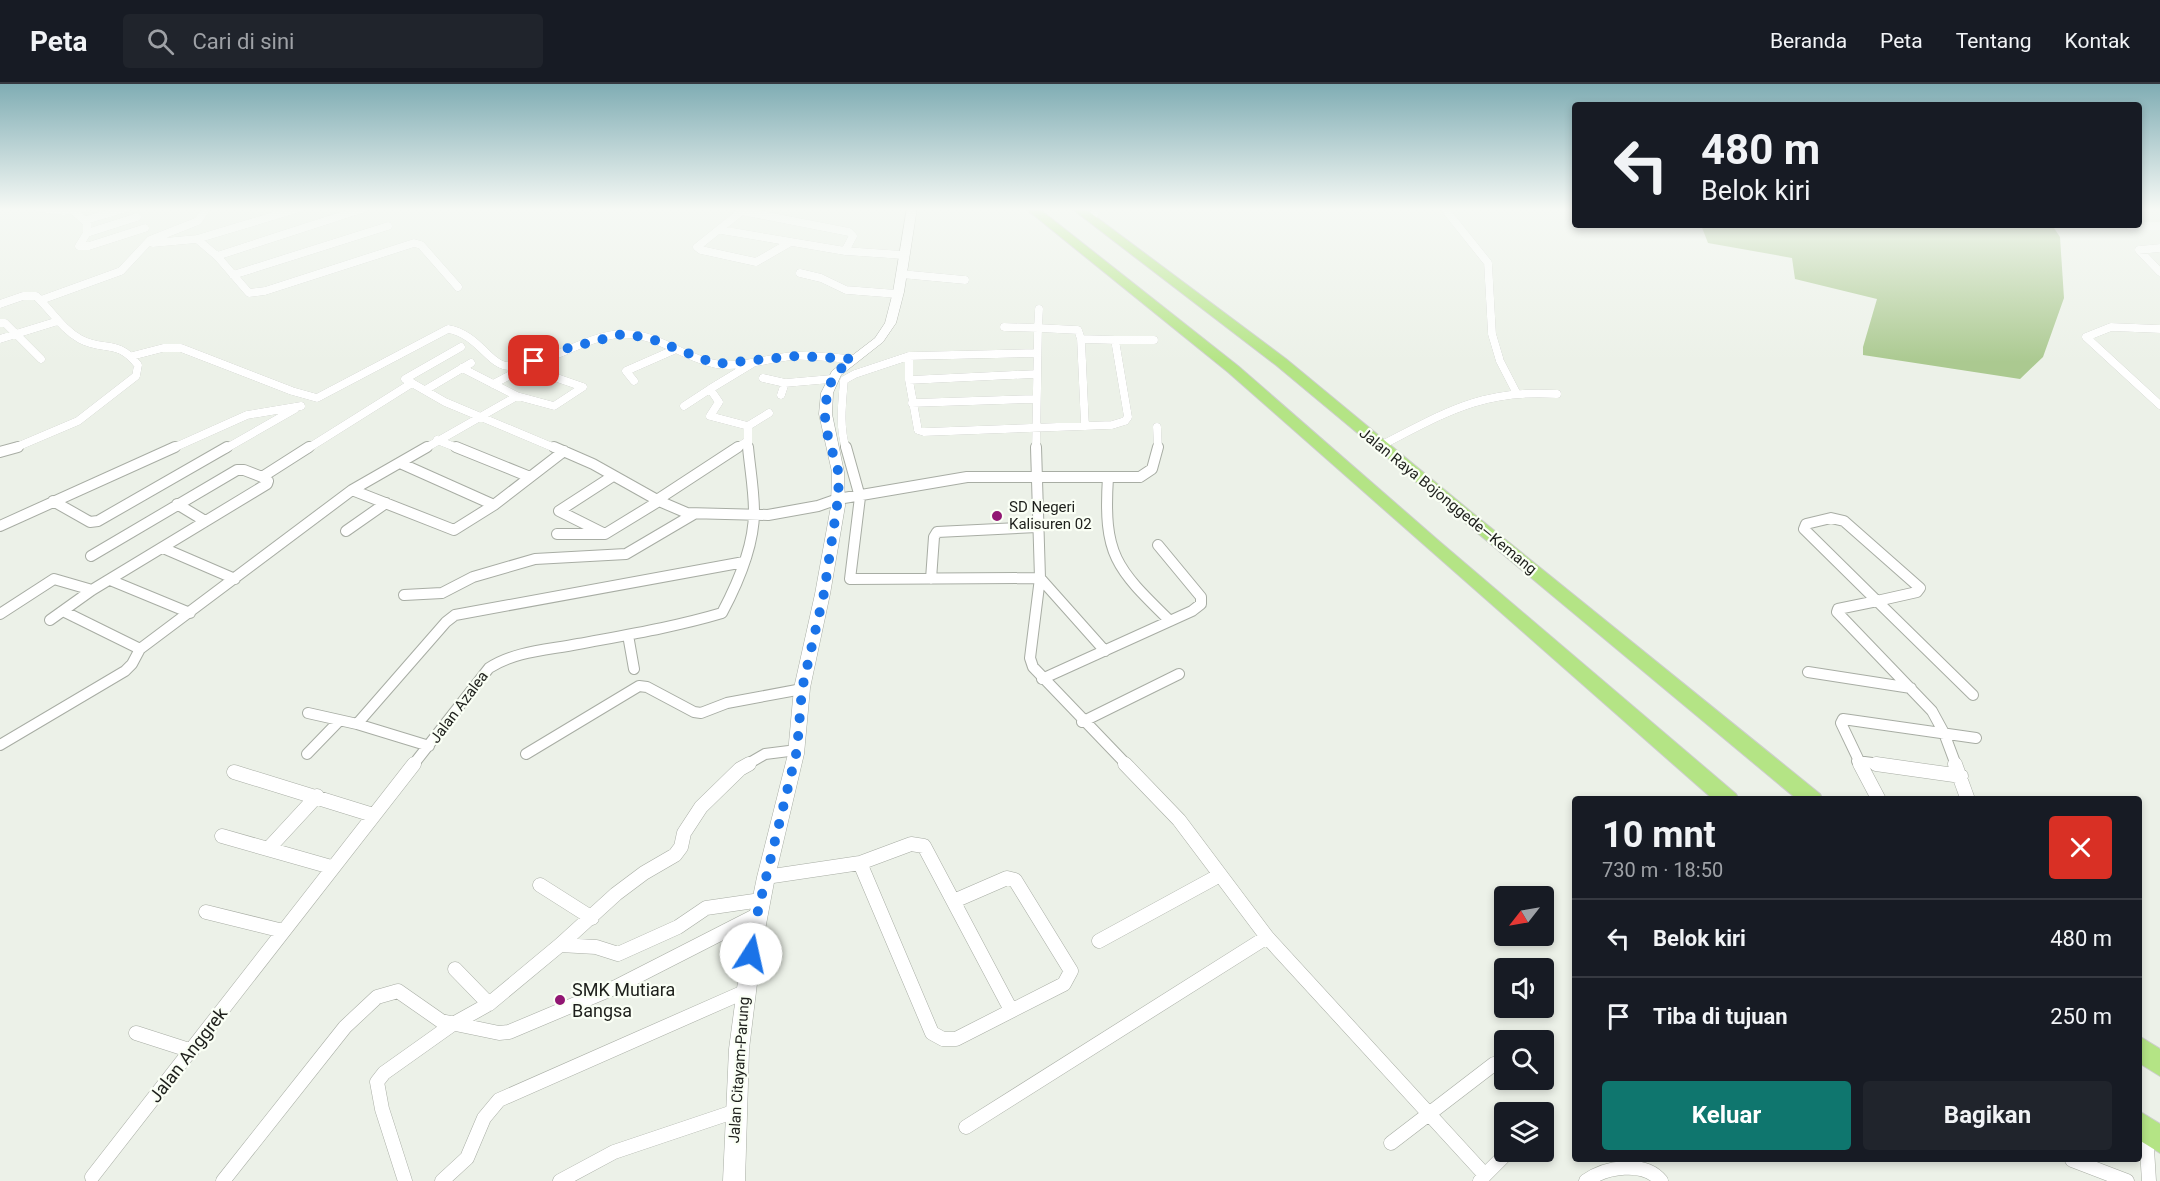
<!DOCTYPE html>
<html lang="id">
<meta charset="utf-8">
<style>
body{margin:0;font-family:Roboto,sans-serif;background:#20242c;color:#f1f3f6;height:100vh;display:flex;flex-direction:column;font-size:22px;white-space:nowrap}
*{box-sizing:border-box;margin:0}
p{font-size:20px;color:#9ea1a6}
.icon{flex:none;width:33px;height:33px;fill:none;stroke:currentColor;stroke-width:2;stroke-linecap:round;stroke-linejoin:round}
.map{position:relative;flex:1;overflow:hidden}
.sheet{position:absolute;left:1572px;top:712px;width:570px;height:366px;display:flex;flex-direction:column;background:#171b24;border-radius:6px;box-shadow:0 3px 9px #0003}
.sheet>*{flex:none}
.guide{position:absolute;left:1572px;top:18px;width:570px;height:126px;border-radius:6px;box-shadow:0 3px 9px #0003;background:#171b24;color:#f1f3f6;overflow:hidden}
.needle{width:39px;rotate:239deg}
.fabs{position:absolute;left:1494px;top:802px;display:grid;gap:12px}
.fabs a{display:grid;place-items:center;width:60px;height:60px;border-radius:6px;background:#171b24;box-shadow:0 3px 9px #0003;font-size:30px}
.pin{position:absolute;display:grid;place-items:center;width:51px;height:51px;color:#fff;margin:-26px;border-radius:12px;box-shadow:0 3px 9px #0006}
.me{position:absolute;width:66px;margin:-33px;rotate:10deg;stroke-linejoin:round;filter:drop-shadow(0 0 4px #0008)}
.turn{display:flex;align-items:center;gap:21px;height:126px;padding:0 30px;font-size:27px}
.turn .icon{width:78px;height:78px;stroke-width:2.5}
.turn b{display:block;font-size:42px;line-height:51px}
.round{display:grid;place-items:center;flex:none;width:63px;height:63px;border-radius:6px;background:#20242c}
.summary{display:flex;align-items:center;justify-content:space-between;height:102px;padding:0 30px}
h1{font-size:36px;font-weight:700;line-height:45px}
.cta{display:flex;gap:12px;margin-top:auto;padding:12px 30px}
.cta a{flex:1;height:69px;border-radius:6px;background:#0f766e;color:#fff;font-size:24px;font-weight:700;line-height:69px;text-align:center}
.cta a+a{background:#20242c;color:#f1f3f6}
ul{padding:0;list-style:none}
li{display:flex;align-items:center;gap:18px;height:78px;padding:0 30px;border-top:2px solid #363941}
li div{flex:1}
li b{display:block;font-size:22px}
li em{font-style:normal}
header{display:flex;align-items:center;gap:36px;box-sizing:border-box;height:84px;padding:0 30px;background:#171b24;border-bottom:2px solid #363941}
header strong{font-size:28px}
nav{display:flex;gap:33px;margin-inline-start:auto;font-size:21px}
.search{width:420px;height:54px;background:#20242c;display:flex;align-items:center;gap:15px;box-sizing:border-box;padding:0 21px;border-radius:6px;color:#9ea1a6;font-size:22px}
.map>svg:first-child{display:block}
.green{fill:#abc990}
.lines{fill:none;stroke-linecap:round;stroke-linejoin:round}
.street-far2-casing{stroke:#a8ada4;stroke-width:8}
.street-far1-casing{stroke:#a8ada4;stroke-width:12}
.street-casing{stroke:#a8ada4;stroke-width:15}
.secondary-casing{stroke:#a8ada4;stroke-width:1}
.highway-casing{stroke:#cdcecd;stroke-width:2}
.street-far2{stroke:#fff;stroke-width:8}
.street-far1{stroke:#fff;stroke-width:10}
.street{stroke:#fff;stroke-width:14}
.secondary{fill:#fff;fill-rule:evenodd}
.highway{fill:#b4e485;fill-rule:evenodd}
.route{stroke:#1a73e8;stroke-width:10;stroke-dasharray:0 18}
.poi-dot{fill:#911673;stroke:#fafff5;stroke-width:2}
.labels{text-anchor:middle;stroke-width:4.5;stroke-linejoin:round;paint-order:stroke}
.street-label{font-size:15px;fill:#1d1f1b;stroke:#fafff5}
.poi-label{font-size:15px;fill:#1d1f1b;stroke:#fafff5;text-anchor:start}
.near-poi-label{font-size:18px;fill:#1d1f1b;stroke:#fafff5;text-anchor:start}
.near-street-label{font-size:18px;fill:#1d1f1b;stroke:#fafff5}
</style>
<header>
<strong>Peta</strong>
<div class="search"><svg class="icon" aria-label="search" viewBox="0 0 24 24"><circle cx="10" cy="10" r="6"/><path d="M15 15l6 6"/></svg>Cari di sini</div>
<nav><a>Beranda</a><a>Peta</a><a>Tentang</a><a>Kontak</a></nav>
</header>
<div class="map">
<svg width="2160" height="1097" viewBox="0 0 2160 1097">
<rect width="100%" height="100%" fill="#ecf1e8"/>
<path class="green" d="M 1701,141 L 2052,141 L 2060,153 L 2064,214 L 2043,273 L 2020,295 L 1863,271 L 1863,263 L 1877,215 L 1795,195 L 1792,174 L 1708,159 Z"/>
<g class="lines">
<defs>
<path id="street-far2" d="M 39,124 L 63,127 L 83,124
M 1444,124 L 1488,179 L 1492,250 L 1500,277 L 1516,308
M 74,127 L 87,139 L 87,149 L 79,162 L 89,162 L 145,144
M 1092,135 L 1097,124
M 86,136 L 127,124
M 2130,142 L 2160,142
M 721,146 L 845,167 L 903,171
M 87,149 L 137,133
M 197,155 L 217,172 L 249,209 L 265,207 L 414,159 L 421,161 L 458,203
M 153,159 L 197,155 L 300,124
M 789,159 L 756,178 L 701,166 L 697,163 L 742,127 L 849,148 L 853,152 L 845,167
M 2160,164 L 2139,166 L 2160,188
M 217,172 L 365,124
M 800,189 L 821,194 L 846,206 L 897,210
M 901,190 L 965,196
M 233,191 L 388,142
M 41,216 L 121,187 L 150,156 L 198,137 L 207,124
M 0,220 L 23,212 L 36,212 C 51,226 62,245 80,255 C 104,268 117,254 138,281 L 136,292 L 78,337 L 12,365
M 0,239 L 5,239 L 41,275
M 1004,243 L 1038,244 L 1039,225
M 2160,245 L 2111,243 L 2086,253 L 2160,321
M 0,255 L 58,237
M 1115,256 L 1154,256
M 461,263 L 405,295 L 445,318 L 557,365
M 1036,269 L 909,272 L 909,296 L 918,346 L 924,348 L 1112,341 L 1125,337 L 1128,333 L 1115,256 L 1081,255
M 132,272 L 163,264 L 181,264 L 292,307 L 317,314 L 448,245 C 478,250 489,281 508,282 C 548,283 582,252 621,250 C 656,248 683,274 716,280 C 742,284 768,274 793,272 C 812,271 832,274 852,275
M 763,294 L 785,299
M 909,296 L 1036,290
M 634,297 L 626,287 L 676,265
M 493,300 L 518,287 L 531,285 L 583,303 L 554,322 L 517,312
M 427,305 L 471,279
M 781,311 L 785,299 L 831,295
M 912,319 L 1035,315
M 684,322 L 710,305
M 748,342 L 710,332 L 719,318 L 710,305 L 753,279
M 1157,343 L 1158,365
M 437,356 L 460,365
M 1380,362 C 1445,329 1481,305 1557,310
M 171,365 L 247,331 L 301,322
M 225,365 L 295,325
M 307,365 L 412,299
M 424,365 L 517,312 L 462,284
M 735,365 L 746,358
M 748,365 L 748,342 L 769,329
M 846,365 C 839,342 842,320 844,296 L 855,290 L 909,272
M 1036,365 L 1038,244 L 1078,246 L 1081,255 L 1085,342"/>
<path id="street-far1" d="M 456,363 L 530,393
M 554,363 L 593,380 L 659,417 L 687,429 L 768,431 L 818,422 L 838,415 L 967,393 L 1140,393 L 1152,385 L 1158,363
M 846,363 L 860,413 L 850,495 L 1040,494 L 1036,363
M 0,368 L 18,363
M 400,379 L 494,421
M 1108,393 C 1103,472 1116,484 1170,537
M 352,406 L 454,446 L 494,421 L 564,367
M 657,416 L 738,363
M 53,417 L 90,438 L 98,437 L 227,363
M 177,420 L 205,437
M 1831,434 L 1844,437 L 1920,504 L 1917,508 L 1877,517 L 1804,445 L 1806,440 Z
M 0,442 L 175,363
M 346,447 L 386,419
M 557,450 L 605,450 L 559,427 L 613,392
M 605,450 L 659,417
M 163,464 L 235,495
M 91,472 L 237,386 L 244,386 L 262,393
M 1040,494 L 1030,574 L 1033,583 L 1127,681
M 1040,494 L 1105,567
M 931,495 L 934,453 L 937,448 L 1037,443
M 110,496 L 190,529
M 404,511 L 442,509 L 473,493 L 535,475 L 626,470 L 694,430
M 1877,517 L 1973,611
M 1877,517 L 1838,525 L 1837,528 L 1932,627 L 1944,649 L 1956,681
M 63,527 L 140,565
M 0,530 L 54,495 L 92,506
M 50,536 L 92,506 L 267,400 L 268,397 L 262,393 L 309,363
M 628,551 L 634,585
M 1808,588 L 1911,604
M 1042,595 L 1192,527 L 1201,520 L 1201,513 L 1158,461
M 308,629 L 357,640 L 429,662
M 1082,638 L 1179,590
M 357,640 L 446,538 L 455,531 L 744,478
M 0,661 L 125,587 L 132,580 L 140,565 L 352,406 L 427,363
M 307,670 L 339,637
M 526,670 L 639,602 L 647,603 L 694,628 L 701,629 L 727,619 L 802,605
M 1857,677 L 1887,681
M 413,681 L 489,584 C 515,567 548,566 578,560 C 626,551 675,543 722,529 C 738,499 754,463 754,428 C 754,406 750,385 748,363
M 746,681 L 765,670 L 797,666
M 1861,681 L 1841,639 L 1843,635 L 1976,654"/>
<path id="street" d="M 1125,680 L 1179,736 L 1267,853 L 1485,1091 L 1480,1097
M 1860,680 L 1879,716
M 1876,680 L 1961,692
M 1955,680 L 1968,716
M 234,688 L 373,731
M 222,752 L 331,783
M 269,764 L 317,712
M 860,779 L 911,760 L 924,762 L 1011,926
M 766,793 L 860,779 L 932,949 L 943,955 L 956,955 L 1064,900 L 1071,887 L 1015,796 L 1007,794 L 954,817
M 540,801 L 592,834
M 206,828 L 283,847
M 1099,857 L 1220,791
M 560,861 L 596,863 L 618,870 L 678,843 L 706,824 L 761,816
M 455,885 L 489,920 L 560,861 L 616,810 L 644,789 L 675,771 L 681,763 L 684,749 L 701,723 L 740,685 L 749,680
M 136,949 L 192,967
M 966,1043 L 1267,853
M 2146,1049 L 2149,1097
M 1391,1059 L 1494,980
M 2072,1076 L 2127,1097
M 1485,1091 L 1508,1068
M 92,1093 L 414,680
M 223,1097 L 345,943 L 377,913 L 398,907 L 441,937 L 499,949 L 509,948 L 616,903 L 757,831
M 405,1097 L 382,1025 L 377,998 L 384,989 L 453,940 L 489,920
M 442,1097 L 467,1074 L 484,1034 L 499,1016 L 744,908
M 560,1097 L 614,1068 L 733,1028
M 1586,1097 C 1605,1083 1644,1076 1661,1097"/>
<path id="secondary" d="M 907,124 L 917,124 L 904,208 L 896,239 L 883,258 L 841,291 L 833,309 L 832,330 L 844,388 L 845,422 L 830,510 L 810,604 L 804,670 L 775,793 L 761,867 L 749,965 L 745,1097 L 723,1097 L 729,965 L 742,867 L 757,793 L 788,670 L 794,604 L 815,510 L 831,422 L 832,388 L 819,330 L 821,309 L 832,287 L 875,254 L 885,239 L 893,208 Z"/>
<path id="highway" d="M 1025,124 L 1038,124 L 1238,282 L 1440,458 L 1736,710 L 1739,716 L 1714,716 L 1228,288 Z
M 1071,124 L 1084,124 L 1286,275 L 1470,427 L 1820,710 L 1823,716 L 1798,716 L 1276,281 Z
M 2139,952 L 2160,965 L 2160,992 L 2139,979 Z
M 2139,1027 L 2160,1040 L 2160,1069 L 2139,1056 Z"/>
</defs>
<use href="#street-far2" class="street-far2-casing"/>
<use href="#street-far1" class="street-far1-casing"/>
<use href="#street" class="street-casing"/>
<use href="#secondary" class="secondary-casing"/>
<use href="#highway" class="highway-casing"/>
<use href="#street-far2" class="street-far2"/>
<use href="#street-far1" class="street-far1"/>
<use href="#street" class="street"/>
<use href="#secondary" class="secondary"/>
<use href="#highway" class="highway"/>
</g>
<linearGradient id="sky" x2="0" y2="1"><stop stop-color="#80adb4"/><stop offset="0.45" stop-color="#f6f9f5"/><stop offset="1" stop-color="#f6f9f5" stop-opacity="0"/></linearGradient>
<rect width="2160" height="278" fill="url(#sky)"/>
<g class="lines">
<path class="route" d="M 534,277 L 561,266 L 623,250 L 649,254 L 716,280 L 796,272 L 852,275 L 835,290 L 827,307 L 825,335 L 828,353 L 839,390 L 838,415 L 824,509 L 802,605 L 797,666 L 757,831 L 751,870"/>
</g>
<g class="poi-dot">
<circle cx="997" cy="432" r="6"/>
<circle cx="560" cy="916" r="6"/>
</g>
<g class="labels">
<g class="street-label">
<text transform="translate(1448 417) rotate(39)" y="5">Jalan Raya Bojonggede—Kemang</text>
<text transform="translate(459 623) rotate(-53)" y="5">Jalan Azalea</text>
<text transform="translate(739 986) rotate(-86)" y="5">Jalan Citayam-Parung</text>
</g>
<g class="poi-label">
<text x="1009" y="428">SD Negeri<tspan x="1009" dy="17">Kalisuren 02</tspan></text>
</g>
<g class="near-poi-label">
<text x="572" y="912">SMK Mutiara<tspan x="572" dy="21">Bangsa</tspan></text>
</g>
<g class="near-street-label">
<text transform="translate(188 971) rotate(-52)" y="6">Jalan Anggrek</text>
</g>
</g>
</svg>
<div class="fabs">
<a><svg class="needle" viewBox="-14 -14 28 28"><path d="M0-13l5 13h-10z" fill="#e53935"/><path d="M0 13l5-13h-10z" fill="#9ea1a6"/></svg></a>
<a><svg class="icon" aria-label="sound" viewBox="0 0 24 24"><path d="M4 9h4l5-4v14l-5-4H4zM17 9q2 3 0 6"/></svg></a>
<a><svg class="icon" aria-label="search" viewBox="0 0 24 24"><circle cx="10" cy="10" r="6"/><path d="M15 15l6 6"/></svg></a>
<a><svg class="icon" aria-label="layers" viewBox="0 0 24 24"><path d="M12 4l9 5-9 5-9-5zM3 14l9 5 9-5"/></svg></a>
</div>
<div class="pin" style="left:534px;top:277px;background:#d93025"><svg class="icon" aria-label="arrive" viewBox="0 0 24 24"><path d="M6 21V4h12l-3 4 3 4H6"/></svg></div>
<svg class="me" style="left:751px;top:870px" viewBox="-20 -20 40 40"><circle r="19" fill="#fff"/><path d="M0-13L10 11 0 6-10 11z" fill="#1a73e8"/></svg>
<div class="guide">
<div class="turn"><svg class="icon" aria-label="left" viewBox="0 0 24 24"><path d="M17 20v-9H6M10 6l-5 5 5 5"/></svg><div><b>480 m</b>Belok kiri</div></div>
</div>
<section class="sheet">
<div class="summary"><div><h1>10 mnt</h1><p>730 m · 18:50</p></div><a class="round" style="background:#d93025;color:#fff"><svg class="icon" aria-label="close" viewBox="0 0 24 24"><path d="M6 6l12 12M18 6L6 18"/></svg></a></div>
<ul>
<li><svg class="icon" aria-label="left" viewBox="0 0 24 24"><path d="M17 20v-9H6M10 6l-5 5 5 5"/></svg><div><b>Belok kiri</b></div><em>480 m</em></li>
<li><svg class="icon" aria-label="arrive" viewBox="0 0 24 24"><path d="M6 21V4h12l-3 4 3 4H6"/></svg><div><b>Tiba di tujuan</b></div><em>250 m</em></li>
</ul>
<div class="cta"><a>Keluar</a><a>Bagikan</a></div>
</section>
</div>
